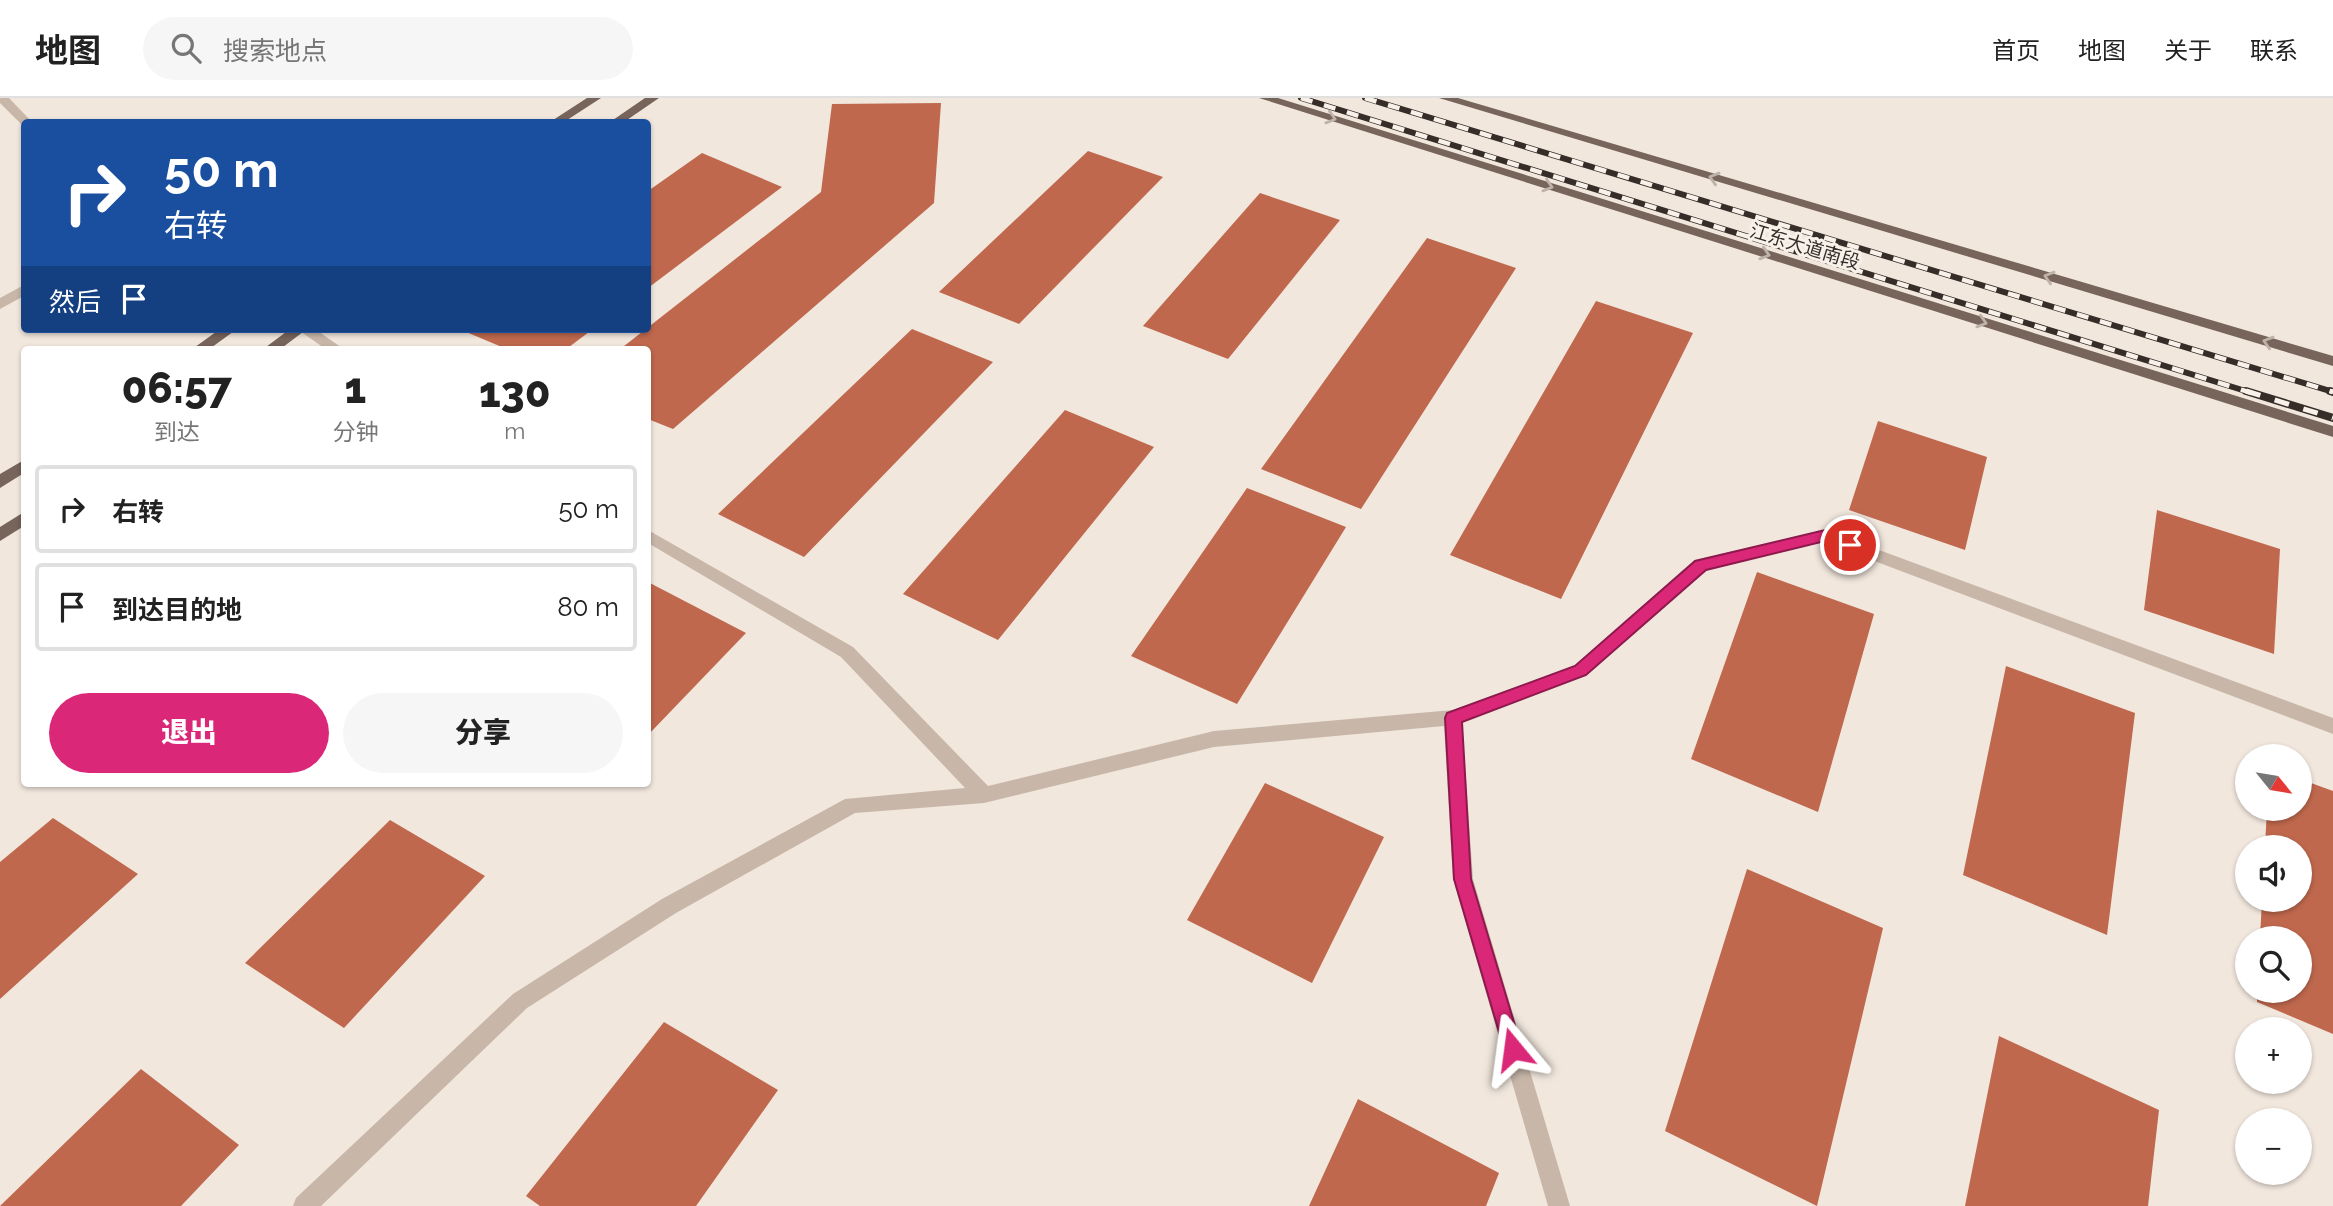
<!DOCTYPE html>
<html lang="zh">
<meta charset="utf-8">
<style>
body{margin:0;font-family:Raleway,"Noto Sans SC",sans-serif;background:#f6f6f6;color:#222;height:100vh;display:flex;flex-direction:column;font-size:26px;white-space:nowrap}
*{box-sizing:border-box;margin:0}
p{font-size:23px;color:#767676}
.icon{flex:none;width:38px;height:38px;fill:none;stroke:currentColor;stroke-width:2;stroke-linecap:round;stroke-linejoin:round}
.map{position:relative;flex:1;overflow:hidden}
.details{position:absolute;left:21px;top:248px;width:630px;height:441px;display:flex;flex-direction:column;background:#fff;border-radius:7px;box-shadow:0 2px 5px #0004}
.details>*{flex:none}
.top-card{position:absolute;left:21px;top:21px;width:630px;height:214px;border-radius:7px;box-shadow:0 2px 5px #0004;background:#1a4fa0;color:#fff;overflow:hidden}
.needle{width:46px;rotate:120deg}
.tools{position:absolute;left:2235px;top:646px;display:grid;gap:14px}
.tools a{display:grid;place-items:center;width:77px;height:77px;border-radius:50%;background:#fff;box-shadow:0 2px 5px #0004;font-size:35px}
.pin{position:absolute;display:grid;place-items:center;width:60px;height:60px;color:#fff;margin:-30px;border:4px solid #fff;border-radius:50%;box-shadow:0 2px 7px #0007}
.me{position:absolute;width:77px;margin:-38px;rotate:344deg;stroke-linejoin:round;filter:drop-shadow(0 0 5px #0008)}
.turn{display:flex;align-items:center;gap:24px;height:147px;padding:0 28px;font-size:32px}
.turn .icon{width:91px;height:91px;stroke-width:2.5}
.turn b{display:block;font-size:49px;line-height:60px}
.then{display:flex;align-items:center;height:66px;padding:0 28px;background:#0003;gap:14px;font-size:26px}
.eta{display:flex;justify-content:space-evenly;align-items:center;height:119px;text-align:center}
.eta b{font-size:42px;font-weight:800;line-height:49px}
.cta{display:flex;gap:14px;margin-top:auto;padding:14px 28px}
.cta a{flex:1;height:80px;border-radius:42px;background:#db2777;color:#fff;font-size:28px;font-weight:800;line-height:80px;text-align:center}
.cta a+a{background:#f6f6f6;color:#222}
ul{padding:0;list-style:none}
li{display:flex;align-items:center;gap:21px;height:88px;margin:0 14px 10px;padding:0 14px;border:4px solid #e0e0e0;border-radius:7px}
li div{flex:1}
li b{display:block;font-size:26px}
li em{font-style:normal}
header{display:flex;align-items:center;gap:42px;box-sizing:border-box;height:98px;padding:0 35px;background:#fff;border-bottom:2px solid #e0e0e0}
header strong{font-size:33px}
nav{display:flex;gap:38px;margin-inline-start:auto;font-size:24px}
.search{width:490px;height:63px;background:#f6f6f6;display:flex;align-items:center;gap:18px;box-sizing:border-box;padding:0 24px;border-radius:38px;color:#767676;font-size:26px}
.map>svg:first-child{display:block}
.building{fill:#bf684d}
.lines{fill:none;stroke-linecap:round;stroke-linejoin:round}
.minor{fill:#c8b7a9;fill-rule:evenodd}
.major{fill:#77645b;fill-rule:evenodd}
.rail-far1-casing{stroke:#362d29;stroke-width:6}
.rail-casing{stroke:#362d29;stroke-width:8}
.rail-far1{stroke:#f8f1e9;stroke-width:4.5;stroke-dasharray:12;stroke-linecap:butt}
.rail{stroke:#f8f1e9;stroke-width:5;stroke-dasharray:15;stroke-linecap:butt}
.oneway{stroke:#beb2a9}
.route{fill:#db2777;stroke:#8e194d;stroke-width:2}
.labels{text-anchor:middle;stroke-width:6;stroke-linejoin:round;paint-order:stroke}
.far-street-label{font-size:19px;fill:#362d29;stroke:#f8f1e9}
</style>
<header>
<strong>地图</strong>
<div class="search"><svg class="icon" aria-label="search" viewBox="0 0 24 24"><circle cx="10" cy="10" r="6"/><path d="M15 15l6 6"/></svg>搜索地点</div>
<nav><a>首页</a><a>地图</a><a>关于</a><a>联系</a></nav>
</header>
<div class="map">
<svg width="2333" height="1108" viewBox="0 0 2333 1108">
<rect width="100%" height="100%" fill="#f1e7dd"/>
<path class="building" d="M 941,5 L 934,105 L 673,331 L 648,321 L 648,252 L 619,252 L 821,94 L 832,6 Z
M 1088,53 L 1163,79 L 1019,226 L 939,194 Z
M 702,55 L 782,89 L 648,190 L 648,93 Z
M 1260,95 L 1340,122 L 1228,261 L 1143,228 Z
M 1427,140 L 1516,170 L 1361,411 L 1261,371 Z
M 1596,203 L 1693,235 L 1561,501 L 1450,457 Z
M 459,231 L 593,231 L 565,252 L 509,252 Z
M 912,231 L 993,264 L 804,459 L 718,416 Z
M 1065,312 L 1154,349 L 998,542 L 903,496 Z
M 1878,323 L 1987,359 L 1965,452 L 1849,412 Z
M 1247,390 L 1346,429 L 1237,606 L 1131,558 Z
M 2157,412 L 2280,451 L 2274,556 L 2144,512 Z
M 1757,474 L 1874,516 L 1818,714 L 1691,661 Z
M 648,484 L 746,535 L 648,637 Z
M 2006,568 L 2135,615 L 2107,837 L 1963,777 Z
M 2300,681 L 2333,693 L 2333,936 L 2257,904 L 2257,892 L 2300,892 L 2300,840 L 2260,840 L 2262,802 L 2300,802 L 2300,749 L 2265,749 L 2267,710 L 2300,710 Z
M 1265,685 L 1384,739 L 1312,885 L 1187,822 Z
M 53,720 L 138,776 L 0,901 L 0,764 Z
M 390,722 L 485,778 L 344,930 L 245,865 Z
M 1747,771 L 1883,830 L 1817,1108 L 1665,1033 Z
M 664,924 L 778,992 L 696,1108 L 540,1108 L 526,1098 Z
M 1999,938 L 2159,1012 L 2148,1108 L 1965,1108 Z
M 141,971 L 239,1047 L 181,1108 L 0,1108 Z
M 1358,1001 L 1499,1075 L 1486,1108 L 1309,1108 Z"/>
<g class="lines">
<path class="minor" d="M 0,0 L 9,0 L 32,24 L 22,27 L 0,5 Z
M 24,187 L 24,198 L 0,211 L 0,200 Z
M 297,231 L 315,231 L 345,252 L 327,252 Z
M 648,432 L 853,549 L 988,688 L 1214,633 L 1453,612 L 1574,568 L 1695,462 L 1825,432 L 2333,620 L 2333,636 L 1824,444 L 1706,472 L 1586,578 L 1462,624 L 1473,781 L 1570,1108 L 1548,1108 L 1453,781 L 1444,628 L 1214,649 L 984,705 L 855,715 L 676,815 L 527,910 L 321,1108 L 293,1108 L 296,1100 L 513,896 L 662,801 L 845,701 L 965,690 L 841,559 L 648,445 Z"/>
<path class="major" d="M 587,0 L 601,0 L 564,24 L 550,24 Z
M 645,0 L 659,0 L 624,24 L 610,24 Z
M 1259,0 L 1278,0 L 2333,328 L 2333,339 Z
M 1439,0 L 1458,0 L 2333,258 L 2333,268 Z
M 220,231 L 237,231 L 208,252 L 191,252 Z
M 290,231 L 307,231 L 279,252 L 262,252 Z
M 24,362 L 24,375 L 0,390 L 0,376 Z
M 24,414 L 24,428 L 0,443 L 0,429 Z"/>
<defs>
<path id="rail-far1" d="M 1301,0 L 2252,295
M 1365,0 L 2333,294"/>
<path id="rail" d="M 2246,293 L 2333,320
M 2330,293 L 2333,294"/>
</defs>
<use href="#rail-far1" class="rail-far1-casing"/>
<use href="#rail" class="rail-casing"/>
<use href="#rail-far1" class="rail-far1"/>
<use href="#rail" class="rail"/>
</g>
<defs><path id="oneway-chevron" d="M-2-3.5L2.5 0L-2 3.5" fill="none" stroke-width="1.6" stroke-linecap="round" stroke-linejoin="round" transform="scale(1.75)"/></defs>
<g class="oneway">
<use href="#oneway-chevron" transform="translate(1331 20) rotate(17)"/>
<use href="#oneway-chevron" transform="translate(1714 80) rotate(-163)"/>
<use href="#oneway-chevron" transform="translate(1548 88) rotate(17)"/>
<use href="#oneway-chevron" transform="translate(1765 156) rotate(17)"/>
<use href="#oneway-chevron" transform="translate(2049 179) rotate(-163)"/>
<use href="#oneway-chevron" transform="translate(1982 224) rotate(17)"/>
<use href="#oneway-chevron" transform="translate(2268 244) rotate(-163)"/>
</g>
<path class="route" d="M 1825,432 L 1855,443 L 1857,447 L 1850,452 L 1825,443 L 1706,472 L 1586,577 L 1462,624 L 1471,781 L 1522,951 L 1520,958 L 1513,961 L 1506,958 L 1454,781 L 1445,620 L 1447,615 L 1575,568 L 1695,463 Z"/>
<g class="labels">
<g class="far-street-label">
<text transform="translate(1805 148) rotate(17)" y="7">江东大道南段</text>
</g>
</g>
</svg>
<div class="tools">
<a><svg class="needle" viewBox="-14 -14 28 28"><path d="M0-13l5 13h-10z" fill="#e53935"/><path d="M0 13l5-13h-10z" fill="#767676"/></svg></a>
<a><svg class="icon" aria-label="sound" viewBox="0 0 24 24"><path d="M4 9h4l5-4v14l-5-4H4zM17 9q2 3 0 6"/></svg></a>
<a><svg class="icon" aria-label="search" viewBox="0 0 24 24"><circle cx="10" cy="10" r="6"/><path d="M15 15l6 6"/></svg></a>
<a>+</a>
<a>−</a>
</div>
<div class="pin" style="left:1850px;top:447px;background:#d93025"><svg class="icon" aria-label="arrive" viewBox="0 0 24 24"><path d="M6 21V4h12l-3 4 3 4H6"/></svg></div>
<svg class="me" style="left:1513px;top:951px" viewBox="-20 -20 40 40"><path d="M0-17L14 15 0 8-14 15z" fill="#db2777" stroke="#fff" stroke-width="4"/></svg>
<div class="top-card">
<div class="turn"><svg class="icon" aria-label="right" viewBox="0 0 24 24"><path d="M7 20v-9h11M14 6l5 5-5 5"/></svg><div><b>50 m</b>右转</div></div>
<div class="then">然后<svg class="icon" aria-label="arrive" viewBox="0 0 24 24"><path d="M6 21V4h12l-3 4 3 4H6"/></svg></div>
</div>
<section class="details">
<div class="eta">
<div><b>06:57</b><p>到达</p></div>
<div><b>1</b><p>分钟</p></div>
<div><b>130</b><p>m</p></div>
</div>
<ul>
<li><svg class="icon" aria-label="right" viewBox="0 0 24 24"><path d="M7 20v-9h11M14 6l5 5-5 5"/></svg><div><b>右转</b></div><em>50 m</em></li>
<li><svg class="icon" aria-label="arrive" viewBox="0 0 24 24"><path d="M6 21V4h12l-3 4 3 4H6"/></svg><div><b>到达目的地</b></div><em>80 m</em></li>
</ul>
<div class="cta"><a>退出</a><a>分享</a></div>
</section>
</div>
